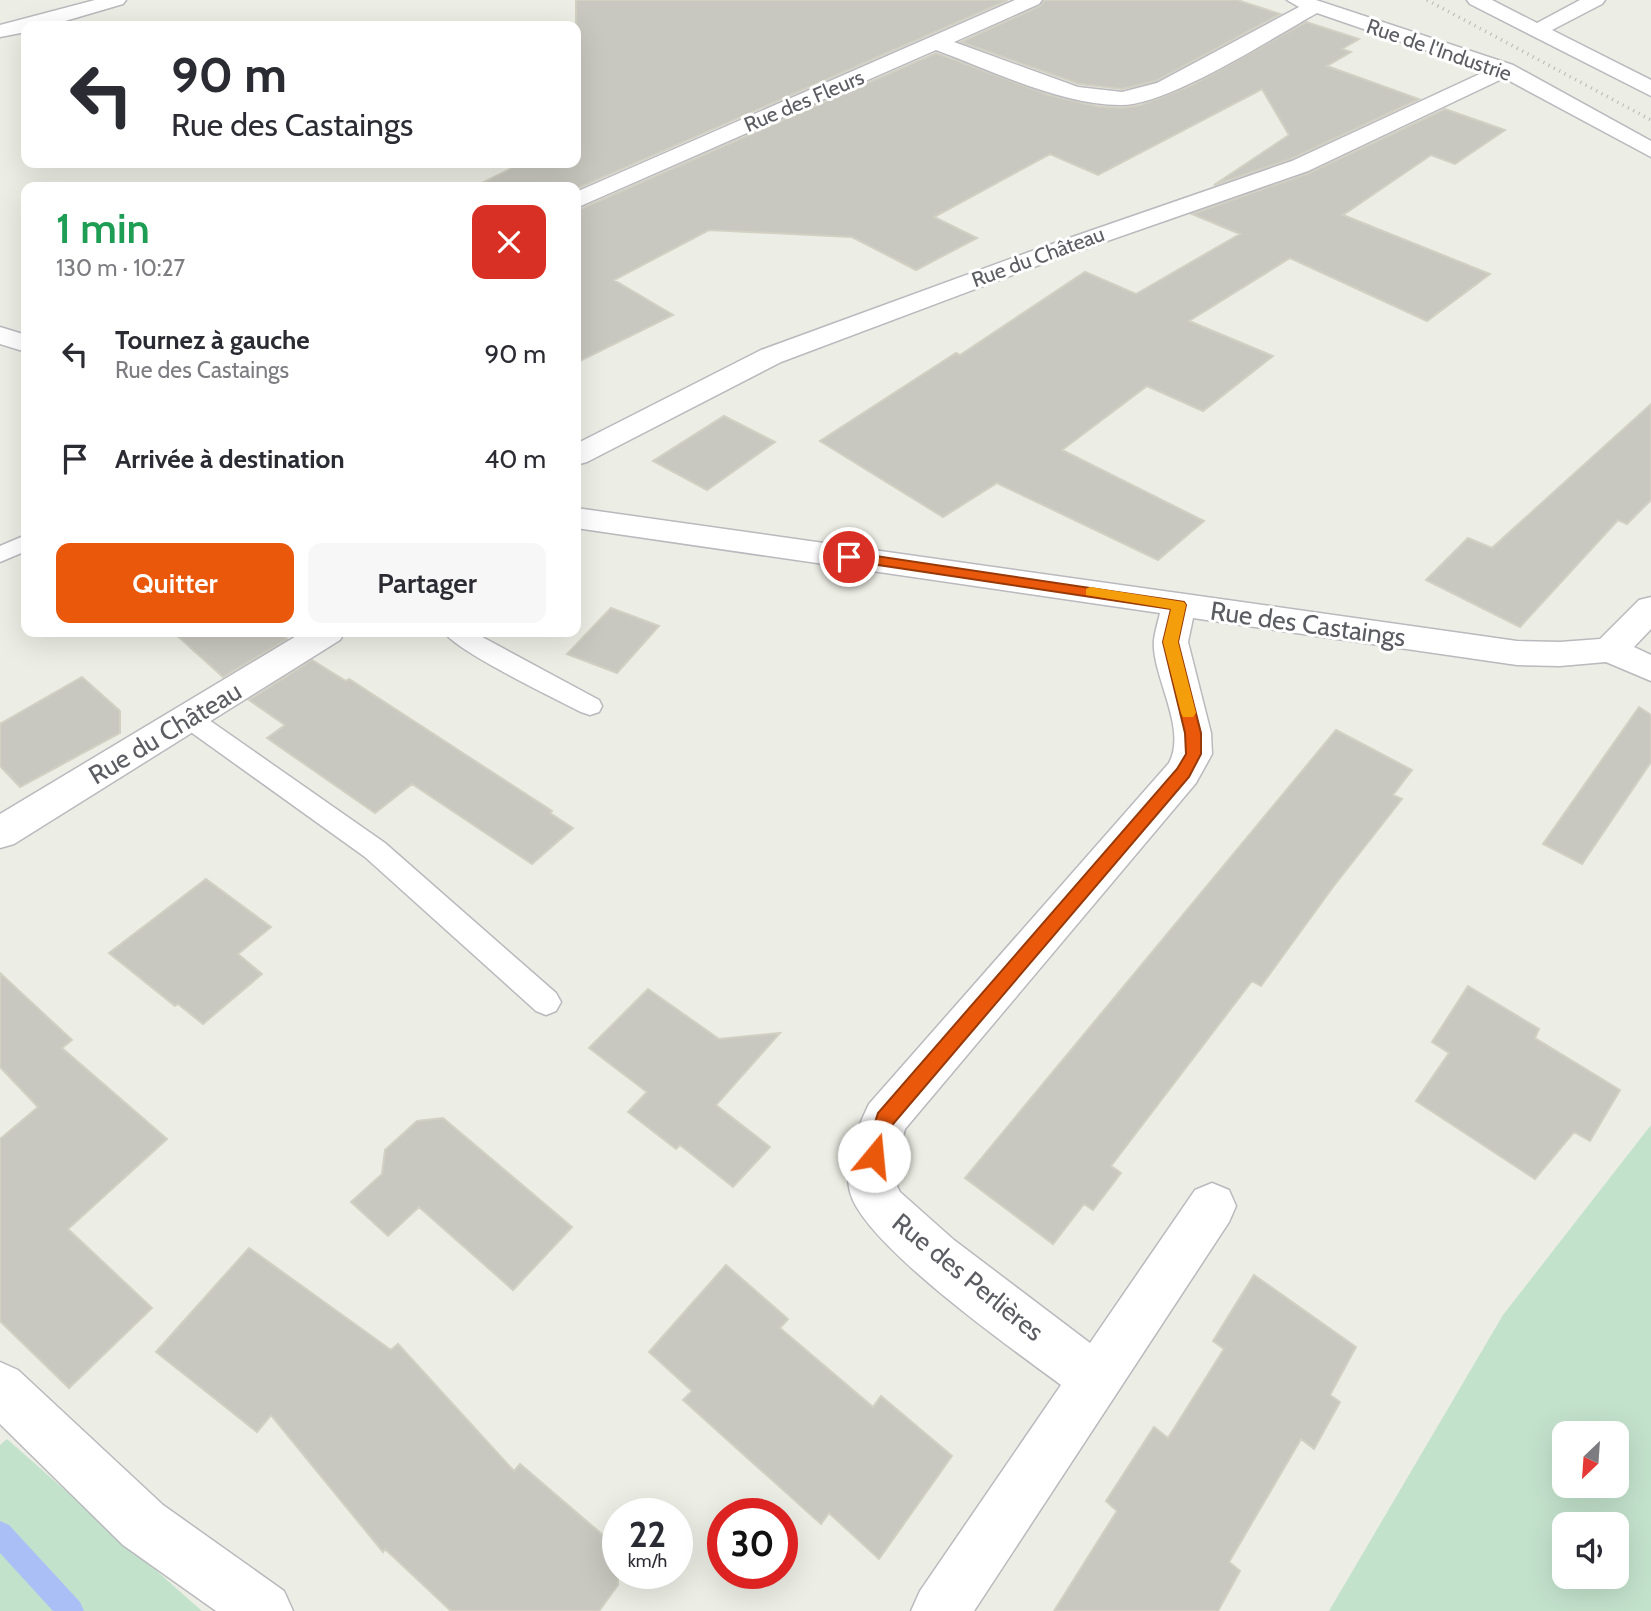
<!DOCTYPE html>
<html lang="fr">
<meta charset="utf-8">
<style>
body{margin:0;font-family:Cabin,sans-serif;background:#f7f7f7;color:#2b2b33;height:100vh;display:flex;flex-direction:column;font-size:26px;white-space:nowrap}
*{box-sizing:border-box;margin:0}
p{font-size:23px;color:#7c7c81}
.icon{flex:none;width:38px;height:38px;fill:none;stroke:currentColor;stroke-width:2;stroke-linecap:round;stroke-linejoin:round}
.map{position:relative;flex:1;overflow:hidden}
.sheet{position:absolute;left:21px;top:182px;width:560px;height:455px;display:flex;flex-direction:column;background:#fff;border-radius:14px;box-shadow:0 7px 28px #0002}
.sheet>*{flex:none}
.hud{position:absolute;left:21px;top:21px;width:560px;height:147px;border-radius:14px;box-shadow:0 7px 28px #0002;background:#fff;color:#2b2b33;overflow:hidden}
.needle{width:46px;rotate:205deg}
.controls{position:absolute;left:1552px;top:1421px;display:grid;gap:14px}
.controls a{display:grid;place-items:center;width:77px;height:77px;border-radius:14px;background:#fff;box-shadow:0 7px 28px #0002;font-size:35px}
.speed{position:absolute;left:602px;top:1498px;display:flex;gap:14px;font-size:35px;font-weight:700;text-align:center}
.speed>*{display:grid;place-content:center;width:91px;height:91px;border-radius:50%;background:#fff;box-shadow:0 7px 28px #0002;line-height:1}
.speed small{font-size:18px;font-weight:400}
.speed .limit{border:10px solid #d22;background:#fff;color:#111}
.pin{position:absolute;display:grid;place-items:center;width:60px;height:60px;color:#fff;margin:-30px;border:4px solid #fff;border-radius:50%;box-shadow:0 2px 7px #0007}
.me{position:absolute;width:77px;margin:-38px;rotate:17deg;stroke-linejoin:round;filter:drop-shadow(0 0 5px #0008)}
.turn{display:flex;align-items:center;gap:24px;height:147px;padding:0 35px;font-size:32px}
.turn .icon{width:91px;height:91px;stroke-width:2.5}
.turn b{display:block;font-size:49px;line-height:60px}
.round{display:grid;place-items:center;flex:none;width:74px;height:74px;border-radius:14px;background:#f7f7f7}
.summary{display:flex;align-items:center;justify-content:space-between;height:119px;padding:0 35px}
h1{font-size:42px;font-weight:600;line-height:52px;color:#1e9e55}
.action{display:flex;gap:14px;margin-top:auto;padding:14px 35px}
.action a{flex:1;height:80px;border-radius:14px;background:#ea580c;color:#fff;font-size:28px;font-weight:600;line-height:80px;text-align:center}
.action a+a{background:#f7f7f7;color:#2b2b33}
ul{padding:0;list-style:none}
li{display:flex;align-items:center;gap:21px;height:105px;padding:0 35px}
li div{flex:1}
li b{display:block;font-size:26px}
li em{font-style:normal}
.map>svg:first-child{display:block}
.green{fill:#c3e2cc;fill-rule:evenodd}
.lines{fill:none;stroke-linecap:round;stroke-linejoin:round}
.stream{fill:#aabff6;fill-rule:evenodd}
.building{fill:#c8c8c0;stroke:#d1d0c3;stroke-width:2}
.lane-casing{stroke:#b9b9be;stroke-width:3}
.street-casing{stroke:#b9b9be;stroke-width:3}
.lane{fill:#fff;fill-rule:evenodd}
.street{fill:#fff;fill-rule:evenodd}
.rail{stroke:#b6b6b7;stroke-width:3.5;stroke-dasharray:1 5;stroke-linecap:butt}
.route{fill:#ea580c;stroke:#983908;stroke-width:2}
.slow{fill:#f59e0b}
.labels{text-anchor:middle;stroke-width:6;stroke-linejoin:round;paint-order:stroke}
.far-street-label{font-size:21px;fill:#5c5d63;stroke:#fff}
.street-label{font-size:26px;fill:#5c5d63;stroke:#fff}
</style>
<div class="map">
<svg width="1651" height="1611" viewBox="0 0 1651 1611">
<rect width="100%" height="100%" fill="#ecede4"/>
<path class="green" d="M 1651,1125 L 1651,1611 L 1329,1611 L 1503,1315 ZM 1564,1433 L 1617,1433 L 1617,1486 L 1564,1486 ZM 1564,1524 L 1617,1524 L 1617,1577 L 1564,1577 Z
M 7,1439 L 202,1611 L 0,1611 L 0,1445 Z"/>
<g class="lines">
<path class="stream" d="M 0,1521 L 9,1525 L 80,1602 L 84,1611 L 53,1611 L 0,1553 Z"/>
</g>
<path class="building" d="M 576,0 L 1008,0 L 576,189 L 474,187 L 522,163 L 576,163 Z
M 1045,0 L 1237,0 L 1280,14 L 1156,81 L 1122,89 L 1079,84 L 961,42 L 1040,6 Z
M 1306,22 L 1359,39 L 1342,49 L 1351,52 L 1327,66 L 1419,99 L 1291,159 L 1214,185 L 1289,135 L 1262,89 L 1098,175 L 1050,154 L 934,217 L 977,238 L 916,270 L 852,237 L 709,230 L 614,280 L 673,315 L 576,363 L 576,211 L 936,53 L 1049,95 L 1096,106 L 1120,108 L 1141,105 L 1192,85 Z
M 1445,109 L 1505,130 L 1455,164 L 1431,155 L 1343,215 L 1490,274 L 1427,321 L 1290,258 L 1189,321 L 1273,356 L 1203,411 L 1147,386 L 1062,450 L 1204,521 L 1158,560 L 997,483 L 943,517 L 820,441 L 956,353 L 960,355 L 1085,272 L 1136,294 L 1240,234 L 1192,214 L 1309,173 Z
M 1651,404 L 1651,500 L 1627,524 L 1618,520 L 1520,627 L 1426,580 L 1468,538 L 1492,548 Z
M 724,416 L 775,442 L 707,490 L 653,461 Z
M 611,608 L 659,626 L 617,673 L 567,654 Z
M 173,632 L 278,632 L 287,639 L 223,677 Z
M 312,660 L 346,681 L 349,679 L 552,811 L 550,813 L 573,828 L 532,864 L 412,784 L 375,813 L 267,738 L 285,725 L 249,700 Z
M 82,677 L 120,711 L 120,733 L 20,787 L 0,766 L 0,724 Z
M 1639,707 L 1651,715 L 1651,762 L 1582,864 L 1543,844 Z
M 1336,730 L 1412,770 L 1393,795 L 1402,799 L 1333,887 L 1261,986 L 1252,981 L 1111,1166 L 1121,1173 L 1093,1210 L 1084,1204 L 1053,1244 L 965,1178 Z
M 206,879 L 271,927 L 238,954 L 262,974 L 203,1024 L 178,1004 L 175,1006 L 109,953 Z
M 0,973 L 72,1040 L 62,1048 L 167,1139 L 68,1229 L 152,1308 L 69,1388 L 0,1321 L 0,1139 L 38,1107 L 0,1067 Z
M 1468,986 L 1539,1029 L 1535,1038 L 1620,1090 L 1590,1141 L 1574,1132 L 1535,1179 L 1416,1101 L 1449,1053 L 1432,1042 Z
M 648,989 L 719,1039 L 780,1033 L 716,1105 L 770,1147 L 733,1187 L 680,1145 L 676,1149 L 628,1112 L 647,1092 L 589,1048 Z
M 443,1118 L 572,1227 L 513,1290 L 419,1207 L 388,1236 L 351,1202 L 382,1174 L 385,1150 L 417,1121 Z
M 249,1248 L 391,1350 L 398,1344 L 514,1471 L 520,1464 L 618,1548 L 618,1585 L 599,1611 L 451,1611 L 385,1549 L 383,1552 L 271,1415 L 257,1432 L 156,1352 Z
M 726,1265 L 788,1319 L 780,1328 L 873,1407 L 881,1396 L 952,1456 L 879,1559 L 829,1513 L 821,1524 L 683,1400 L 692,1391 L 649,1352 Z
M 1254,1275 L 1356,1347 L 1330,1395 L 1340,1402 L 1314,1449 L 1301,1439 L 1229,1562 L 1240,1571 L 1218,1611 L 1054,1611 L 1117,1511 L 1106,1501 L 1154,1427 L 1168,1438 L 1224,1349 L 1213,1341 Z"/>
<g class="lines">
<defs>
<path id="lane" d="M 26,535 L 26,551 L 0,562 L 0,546 Z
M 444,632 L 473,632 L 599,700 L 602,706 L 599,712 L 590,715 L 581,712 C 556,699 456,651 444,632 Z
M 190,710 L 199,713 L 385,843 L 556,993 L 561,1002 L 556,1011 L 546,1015 L 536,1011 L 365,857 L 181,725 L 178,719 L 181,713 Z"/>
<path id="street" d="M 95,0 L 126,0 L 123,4 L 48,26 L 26,26 L 26,32 L 0,37 L 0,25 Z
M 1015,0 L 1042,0 L 1039,4 L 954,42 L 1078,87 L 1122,92 L 1157,83 L 1299,7 L 1287,0 L 1316,0 L 1513,65 L 1651,141 L 1651,157 L 1504,78 L 1308,171 L 1050,261 L 781,362 L 587,462 L 576,465 L 576,444 L 761,350 L 1032,251 L 1292,161 L 1486,71 L 1317,13 C 1272,38 1167,106 1120,105 C 1059,104 993,71 936,50 L 576,208 L 576,192 Z
M 1467,0 L 1492,0 L 1537,23 L 1580,0 L 1605,0 L 1602,4 L 1552,30 L 1651,80 L 1651,96 L 1470,4 Z
M 0,327 L 26,335 L 26,352 L 0,344 Z
M 576,508 L 1517,641 L 1560,642 L 1600,639 L 1639,600 L 1651,597 L 1651,629 L 1634,647 L 1651,655 L 1651,681 L 1606,662 L 1560,666 L 1517,665 L 1193,618 L 1188,642 L 1211,733 L 1212,754 L 1196,783 L 905,1129 C 900,1147 889,1175 900,1192 L 954,1240 L 1090,1343 L 1195,1190 L 1212,1183 L 1229,1190 L 1236,1206 L 1229,1222 L 974,1611 L 911,1611 L 920,1591 L 1061,1385 C 1014,1350 863,1244 850,1192 C 843,1164 857,1129 869,1104 L 1169,763 C 1188,728 1151,675 1154,640 C 1155,631 1158,622 1160,613 L 576,528 Z
M 303,632 L 345,632 L 340,640 L 14,844 L 0,848 L 0,814 Z
M 0,1362 L 18,1370 L 163,1505 L 284,1591 L 293,1611 L 216,1611 L 123,1545 L 0,1424 Z"/>
</defs>
<use href="#lane" class="lane-casing"/>
<use href="#street" class="street-casing"/>
<use href="#lane" class="lane"/>
<use href="#street" class="street"/>
<path class="rail" d="M 1427,0 L 1651,120"/>
</g>
<path class="route" d="M 849,552 L 1184,602 L 1186,605 L 1178,642 L 1201,733 L 1201,754 L 1189,777 L 893,1124 L 881,1162 L 874,1165 L 867,1162 L 864,1156 L 878,1113 L 1177,769 L 1186,754 L 1185,733 L 1163,642 L 1171,609 L 845,560 L 843,557 Z"/>
<path class="slow" d="M 1090,587 L 1184,602 L 1186,605 L 1178,642 L 1196,713 L 1193,717 L 1183,717 L 1181,713 L 1163,642 L 1171,609 L 1086,595 L 1086,589 Z"/>
<g class="labels">
<g class="far-street-label">
<text transform="translate(1439 50) rotate(19)" y="7">Rue de l'Industrie</text>
<text transform="translate(804 101) rotate(-23)" y="7">Rue des Fleurs</text>
<text transform="translate(1038 257) rotate(-20)" y="7">Rue du Château</text>
</g>
<g class="street-label">
<text transform="translate(1308 624) rotate(8)" y="9">Rue des Castaings</text>
<text transform="translate(165 733) rotate(-31)" y="9">Rue du Château</text>
<text transform="translate(968 1277) rotate(39)" y="9">Rue des Perlières</text>
</g>
</g>
</svg>
<div class="controls">
<a><svg class="needle" viewBox="-14 -14 28 28"><path d="M0-13l5 13h-10z" fill="#e53935"/><path d="M0 13l5-13h-10z" fill="#7c7c81"/></svg></a>
<a><svg class="icon" aria-label="sound" viewBox="0 0 24 24"><path d="M4 9h4l5-4v14l-5-4H4zM17 9q2 3 0 6"/></svg></a>
</div>
<div class="speed"><div>22<small>km/h</small></div><div class="limit">30</div></div>
<div class="pin" style="left:849px;top:557px;background:#d93025"><svg class="icon" aria-label="arrive" viewBox="0 0 24 24"><path d="M6 21V4h12l-3 4 3 4H6"/></svg></div>
<svg class="me" style="left:874px;top:1156px" viewBox="-20 -20 40 40"><circle r="19" fill="#fff"/><path d="M0-13L10 11 0 6-10 11z" fill="#ea580c"/></svg>
<div class="hud">
<div class="turn"><svg class="icon" aria-label="left" viewBox="0 0 24 24"><path d="M17 20v-9H6M10 6l-5 5 5 5"/></svg><div><b>90 m</b>Rue des Castaings</div></div>
</div>
<section class="sheet">
<div class="summary"><div><h1>1 min</h1><p>130 m · 10:27</p></div><a class="round" style="background:#d93025;color:#fff"><svg class="icon" aria-label="close" viewBox="0 0 24 24"><path d="M6 6l12 12M18 6L6 18"/></svg></a></div>
<ul>
<li><svg class="icon" aria-label="left" viewBox="0 0 24 24"><path d="M17 20v-9H6M10 6l-5 5 5 5"/></svg><div><b>Tournez à gauche</b><p>Rue des Castaings</p></div><em>90 m</em></li>
<li><svg class="icon" aria-label="arrive" viewBox="0 0 24 24"><path d="M6 21V4h12l-3 4 3 4H6"/></svg><div><b>Arrivée à destination</b></div><em>40 m</em></li>
</ul>
<div class="action"><a>Quitter</a><a>Partager</a></div>
</section>
</div>
